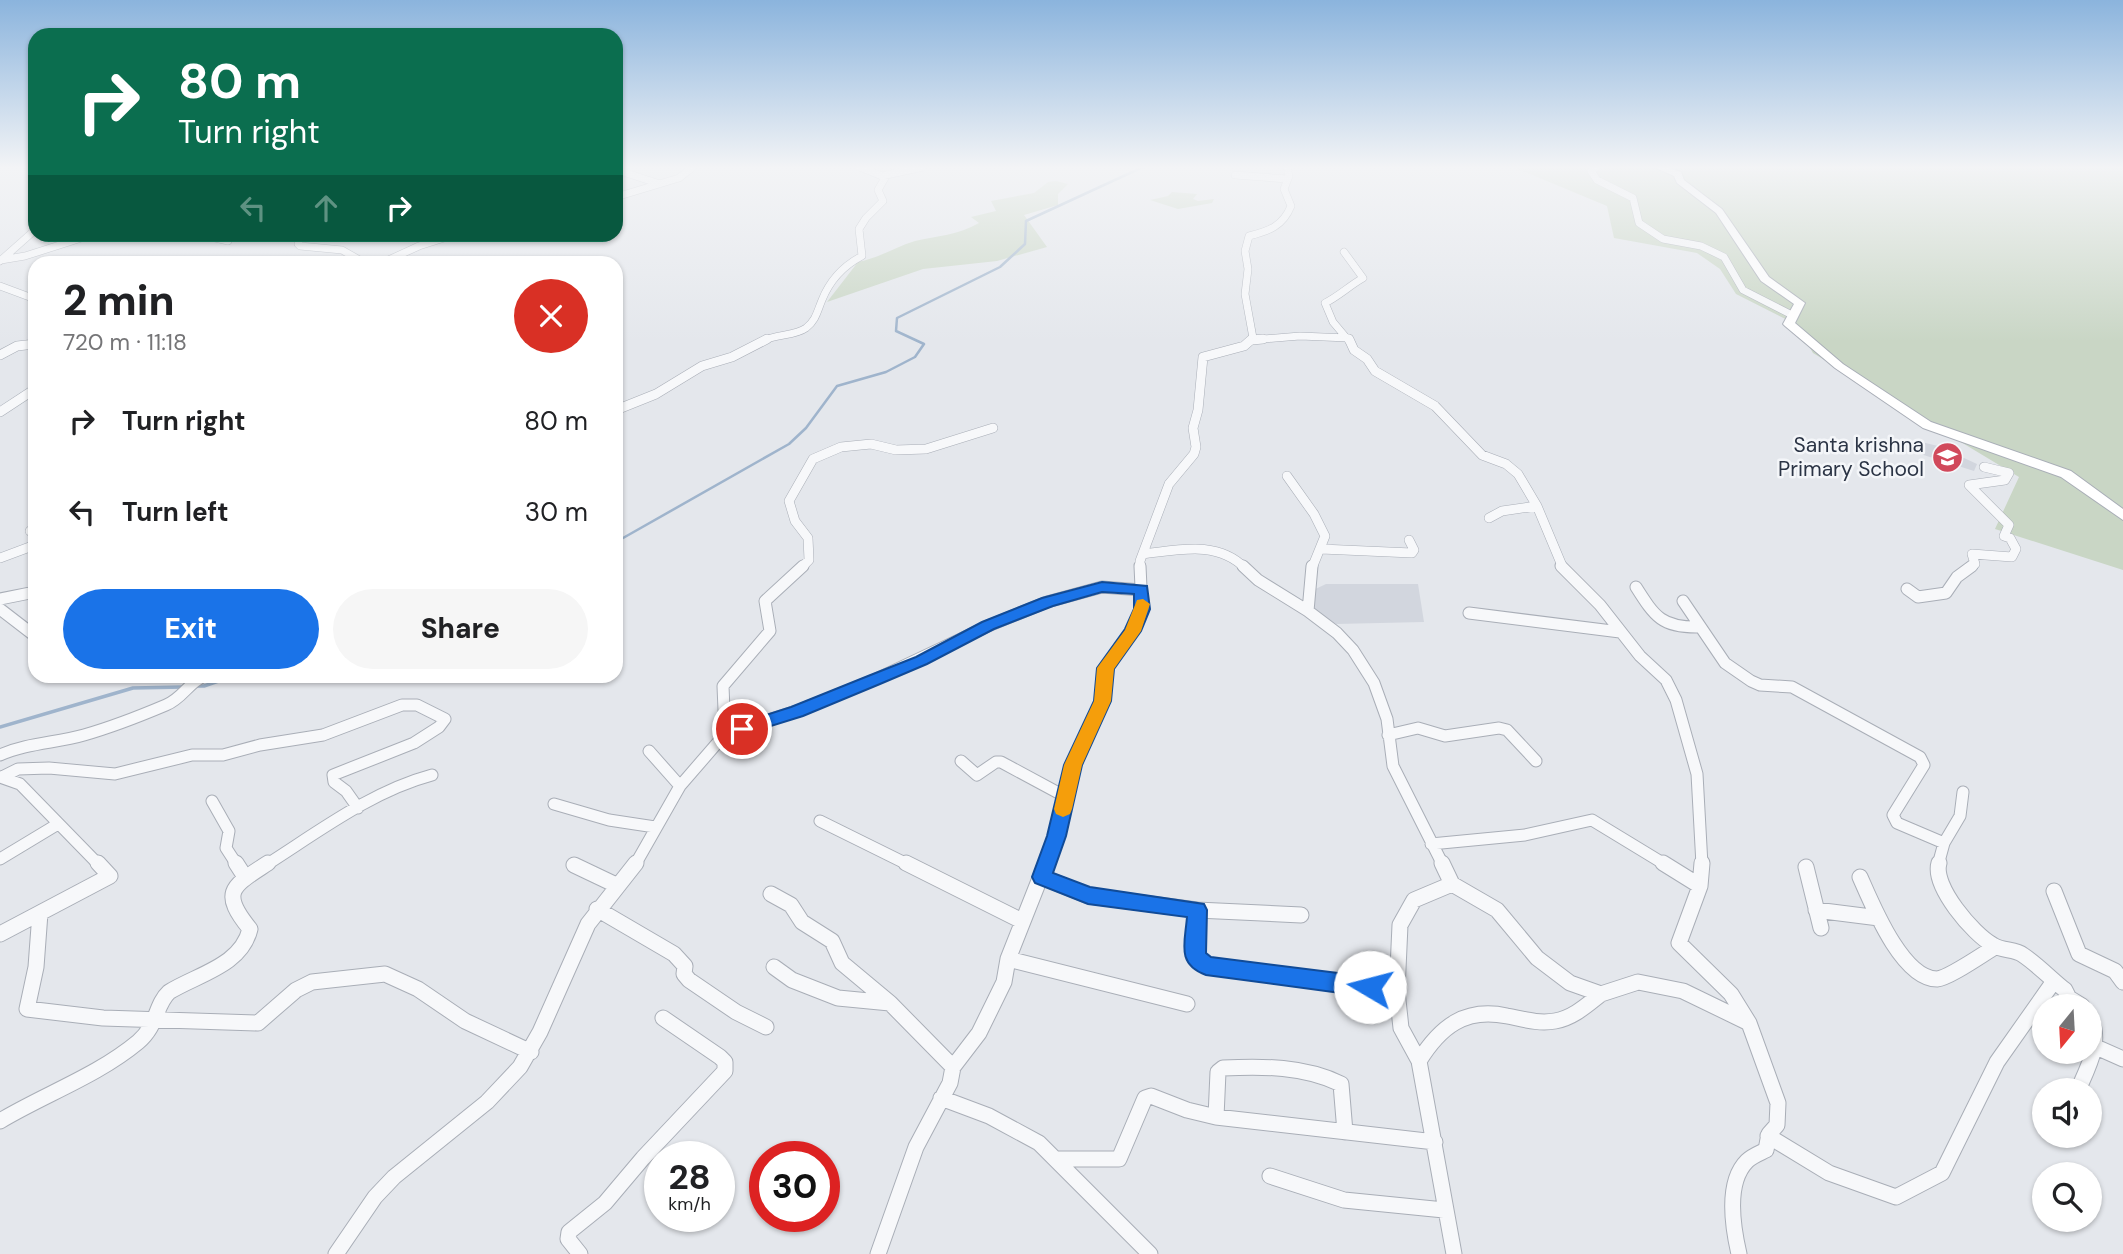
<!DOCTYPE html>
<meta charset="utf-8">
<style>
body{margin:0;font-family:"DM Sans",sans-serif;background:#f6f6f6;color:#202124;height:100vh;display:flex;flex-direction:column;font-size:26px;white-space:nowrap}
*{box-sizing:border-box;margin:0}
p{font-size:23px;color:#757577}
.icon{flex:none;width:38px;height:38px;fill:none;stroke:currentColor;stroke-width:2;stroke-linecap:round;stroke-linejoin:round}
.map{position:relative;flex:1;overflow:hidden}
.panel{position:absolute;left:28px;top:256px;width:595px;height:427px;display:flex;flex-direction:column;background:#fff;border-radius:21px;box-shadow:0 2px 5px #0004}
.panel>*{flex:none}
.banner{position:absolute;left:28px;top:28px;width:595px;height:214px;border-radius:21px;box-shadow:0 2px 5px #0004;background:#0b6e4f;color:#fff;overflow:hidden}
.needle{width:46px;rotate:198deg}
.buttons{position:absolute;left:2032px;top:994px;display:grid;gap:14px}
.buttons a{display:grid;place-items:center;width:70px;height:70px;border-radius:50%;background:#fff;box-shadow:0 2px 5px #0004;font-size:35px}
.speed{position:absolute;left:644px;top:1141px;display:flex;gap:14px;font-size:35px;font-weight:700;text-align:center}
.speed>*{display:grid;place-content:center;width:91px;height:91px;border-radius:50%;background:#fff;box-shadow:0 2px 5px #0004;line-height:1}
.speed small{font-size:18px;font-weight:400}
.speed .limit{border:10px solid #d22;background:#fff;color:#111}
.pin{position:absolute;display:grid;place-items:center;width:60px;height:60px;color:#fff;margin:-30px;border:4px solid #fff;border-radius:50%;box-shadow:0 2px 7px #0007}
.me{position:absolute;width:77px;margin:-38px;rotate:278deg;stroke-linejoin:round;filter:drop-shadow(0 0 5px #0008)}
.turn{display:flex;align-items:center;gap:24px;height:147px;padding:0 35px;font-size:32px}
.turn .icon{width:91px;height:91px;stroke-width:2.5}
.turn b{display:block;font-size:49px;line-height:60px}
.lanes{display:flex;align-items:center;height:66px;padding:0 35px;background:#0003;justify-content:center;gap:35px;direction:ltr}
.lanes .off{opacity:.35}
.round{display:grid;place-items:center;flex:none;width:74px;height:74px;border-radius:37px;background:#f6f6f6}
.summary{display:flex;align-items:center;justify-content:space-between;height:119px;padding:0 35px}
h1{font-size:42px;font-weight:800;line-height:52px}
.action{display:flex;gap:14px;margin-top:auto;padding:14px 35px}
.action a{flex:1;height:80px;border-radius:42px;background:#1a73e8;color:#fff;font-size:28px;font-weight:800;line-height:80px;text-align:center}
.action a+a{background:#f6f6f6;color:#202124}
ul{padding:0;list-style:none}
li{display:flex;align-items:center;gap:21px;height:91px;padding:0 35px}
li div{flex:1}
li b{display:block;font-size:26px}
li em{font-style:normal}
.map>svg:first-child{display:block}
.built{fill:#d2d6de}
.green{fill:#c9d6c5}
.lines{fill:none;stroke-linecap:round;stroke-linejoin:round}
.stream-far1{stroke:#9fb4cc;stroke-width:2.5}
.stream{stroke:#9fb4cc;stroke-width:3.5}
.street-far3-casing{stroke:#a9aeb7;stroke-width:8}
.street-far2-casing{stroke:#a9aeb7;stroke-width:10}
.street-far1-casing{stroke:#a9aeb7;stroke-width:13}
.street-casing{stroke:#a9aeb7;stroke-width:17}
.secondary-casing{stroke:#a9aeb7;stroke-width:2}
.street-far3{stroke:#f7f8fa;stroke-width:7}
.street-far2{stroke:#f7f8fa;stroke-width:9}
.street-far1{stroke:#f7f8fa;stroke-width:11}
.street{stroke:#f7f8fa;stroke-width:15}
.secondary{fill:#fff;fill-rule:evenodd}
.route{fill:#1a73e8;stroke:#114b97;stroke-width:2}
.slow{fill:#f59e0b}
.labels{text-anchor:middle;stroke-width:5;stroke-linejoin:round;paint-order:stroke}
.poi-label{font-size:21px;fill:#2b3445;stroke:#f4f6f9;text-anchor:end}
</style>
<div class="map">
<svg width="2123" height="1254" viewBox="0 0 2123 1254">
<rect width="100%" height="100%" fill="#e4e7ec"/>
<path class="built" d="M 1917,441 L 1938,446 L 1977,464 L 1974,471 L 1911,451 Z
M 1326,584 L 1418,584 L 1424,622 L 1336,624 L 1306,604 L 1305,594 Z"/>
<path class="green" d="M 1513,167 L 2123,167 L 2123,570 L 1995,529 L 2019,477 L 1813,353 L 1797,325 L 1736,294 L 1720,269 L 1697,253 L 1614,238 L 1607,206 Z
M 1056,181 L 1068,184 L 1058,194 L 1058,205 L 1024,215 L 1047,247 L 997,261 L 923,269 L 827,302 L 858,262 C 879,258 895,247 915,241 C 937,236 958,235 979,223 L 971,217 L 996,211 L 991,201 L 1034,193 L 1048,182 Z
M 1172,192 L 1197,194 L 1193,199 L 1198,201 L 1214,199 L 1212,203 L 1178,209 L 1150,200 L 1168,196 Z"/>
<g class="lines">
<path class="stream-far1" d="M 616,542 L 789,444 L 806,428 L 837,386 L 886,372 L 915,357 L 924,344 L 896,331 L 897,318 L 1000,267 L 1025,244 L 1026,221 L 1143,167"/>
<path class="stream" d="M 195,686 L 204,686 L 233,676
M 0,727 L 133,688 L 184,687"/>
<defs>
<path id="street-far3" d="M 32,167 L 35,169
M 860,167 L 882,176 L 923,167
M 1596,167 L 1591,171 L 1597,180 L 1633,198 L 1639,223 L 1663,239 L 1701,246 L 1724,257 L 1743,290 L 1792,315
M 623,172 L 660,184
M 1235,175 L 1287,179
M 616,197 L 679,178 L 693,167
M 198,234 L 228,241
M 302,234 L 298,244 L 300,246 L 342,250 L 363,262
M 1344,252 L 1363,278 C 1349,286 1339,296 1325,303 L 1333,322 L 1349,341
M 1,260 L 25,256 L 94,234
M 0,261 L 35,230
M 384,262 L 419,246 L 457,234
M 0,286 L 35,299
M 1252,340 L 1300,336 L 1348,338
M 763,341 C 776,334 795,336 806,328 C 816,320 817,312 822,300 C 830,280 843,266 862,256 L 859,229 L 866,218 L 883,201 L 878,190 L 886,176
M 1251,341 L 1253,338 L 1245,294 L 1248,269 L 1245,251 L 1249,236 C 1269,231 1283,226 1291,206 L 1284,189 L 1289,176 L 1287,167"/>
<path id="street-far2" d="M 1349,339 L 1354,350 L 1367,359 L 1375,371 L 1435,406 L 1482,455 L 1506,464 L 1518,474 L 1537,506 L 1563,568
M 1252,340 L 1263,339
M 0,355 L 17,346 L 35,344
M 616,410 L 656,394 L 702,366 L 732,357 L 767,339
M 0,412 L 35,389
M 1287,476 L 1314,514 L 1325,536 L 1312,568
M 1489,518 L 1502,511 L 1537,506
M 30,531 L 35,530
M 1321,549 L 1412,553 L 1414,550 L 1409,540
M 1143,554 C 1179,550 1217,540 1245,568
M 0,558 L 35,545
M 801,568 L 809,560 L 808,538 L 795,521 L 789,501 L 813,459 L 841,447 L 871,444 L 896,450 L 926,449 L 993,428
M 1140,568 L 1140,561 L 1169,484 L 1194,454 L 1196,447 L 1193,428 L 1198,410 L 1203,357 L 1244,346 L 1252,339
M 1970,568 L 1975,564 L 1972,554 L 2012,557 L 2016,549 L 2010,538 L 2004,536 L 2009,525 L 1969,485 L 2005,480 L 2009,473 L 1984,467"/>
<path id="street-far1" d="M 1243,566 L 1258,580 L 1308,611
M 1312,566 L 1308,611 L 1337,633 L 1353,650 L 1374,683 L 1387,719 L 1393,766 L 1443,865
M 1561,566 L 1600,605 L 1640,656 L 1666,680 L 1676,700 L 1697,774 L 1702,865
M 1636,587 C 1655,617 1662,628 1700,627
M 1907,589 L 1918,597 L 1946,593 L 1957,577 L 1972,566
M 0,599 L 35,592
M 1683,601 L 1725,663 L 1751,681 L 1760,685 L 1792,687 L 1920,757 L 1924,765 L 1893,815 L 1897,823 L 1944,843
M 0,609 L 35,636
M 1469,613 L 1620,632
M 725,734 L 723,686 L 770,631 L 765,601 L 803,566
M 1388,735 L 1418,728 L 1445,736 L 1499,728 L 1507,730 L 1536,761
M 649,751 L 680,786
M 0,755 C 27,743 56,743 84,735 C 112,727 140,716 166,705 C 183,698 188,683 204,676
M 961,761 L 977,775 L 996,762 L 1001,762 L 1066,797
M 0,777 L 20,784 L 99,865
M 2,777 L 18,769 L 49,768 L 115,774 L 192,755 L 223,755 L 260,745 L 323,735 L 402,705 L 417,705 L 445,719 L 439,727 L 414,743 L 333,775 L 334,782 L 346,791 L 358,808
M 212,801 L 229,831 L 226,848 L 237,865
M 554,804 L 609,820 L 655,827
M 820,821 L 909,865
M 1431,844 L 1525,835 L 1592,820 L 1666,865
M 0,859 L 58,824
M 266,865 C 318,832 372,791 432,775
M 635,865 L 680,786 L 725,734 L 797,711 L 874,680 L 988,626 L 1047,602 L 1102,587 L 1141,590
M 1045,865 L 1057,836 L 1073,765 L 1103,701 L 1105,668 L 1133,631 L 1142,609 L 1140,566
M 1938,865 L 1944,843 L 1960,816 L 1963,792"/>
<path id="street" d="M 236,863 L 245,877
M 906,863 L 1022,921
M 1442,863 L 1452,884 L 1414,900 L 1400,925 L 1397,991 L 1401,1028 L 1419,1061 L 1454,1254
M 1663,863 L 1700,886
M 1702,863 L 1700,886 L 1679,943 L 1731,994 L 1749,1023 L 1778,1103 L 1777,1125 L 1769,1134 L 1766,1150 C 1760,1153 1752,1156 1747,1161 C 1725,1183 1733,1228 1739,1254
M 1939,863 C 1932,886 1973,934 1993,945 C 2002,951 2015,949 2023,955 C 2038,965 2051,979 2065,990 L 2069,998 L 2082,1006
M 574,865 L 616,885
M 1806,867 L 1821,928
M 1042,877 L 1089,896 L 1197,910 L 1195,957 L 1206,965 L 1397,991
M 1860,877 C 1872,904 1902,979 1937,979 C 1949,978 1983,954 1995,947
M 1452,884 L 1497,910 L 1537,958 L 1570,983 L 1601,994 L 1638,982 L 1683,991 L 1749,1023
M 2054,891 L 2079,954 L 2115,971 L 2123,982
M 771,894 L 791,905 L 802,922 L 832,941 L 842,963 L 890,1003
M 597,909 L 674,954 L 685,966 L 684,974 L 689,980 L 736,1012 L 766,1027
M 1197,910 L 1301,915
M 1816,910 L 1879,918
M 40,913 L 36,967 L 27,1009 L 103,1018 L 258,1023 L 296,990 L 312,982 L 385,974 L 418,989 L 465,1021 L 531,1052
M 0,934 L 110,876 L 98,863
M 1008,959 L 1187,1004
M 774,967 L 792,980 L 838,998 L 890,1003 L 953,1067
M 2096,1047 L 2123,1059
M 1419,1061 C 1440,1027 1465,1007 1507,1016 C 1523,1019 1538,1024 1555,1021 C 1573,1018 1587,1005 1601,994
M 2078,1090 C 2089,1065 2102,1043 2090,1016
M 941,1098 L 989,1116 L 1039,1143 L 1150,1254
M 1216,1117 L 1218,1072 L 1223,1068 C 1262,1066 1305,1066 1341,1084 L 1345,1132
M 0,1121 C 45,1094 97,1076 138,1042 C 158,1025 155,1005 169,992 C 198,974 241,966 250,929 C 219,891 233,886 268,863
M 1768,1136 L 1829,1173 L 1896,1197 L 1942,1173 L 1997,1062 L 2054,981
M 1056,1159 L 1119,1159 L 1145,1098 L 1151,1096 L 1187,1110 L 1216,1117 L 1435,1142
M 1270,1176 L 1344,1200 L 1444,1210
M 336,1254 L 375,1197 L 394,1177 L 487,1102 L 520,1067 L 540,1032 L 588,924 L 636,863
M 580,1254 L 568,1239 L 569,1232 L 605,1203 L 643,1158 L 725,1071 L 725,1062 L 720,1057 L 663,1018
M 878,1254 L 916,1147 L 950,1083 L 953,1067 L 979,1033 L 1004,982 L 1008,959 L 1046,863"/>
<path id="secondary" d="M 1654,167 L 1666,167 L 1681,172 L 1684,180 L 1722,209 L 1769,277 L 1805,303 L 1795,323 L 1843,364 L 1931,422 L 2071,471 L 2123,509 L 2123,520 L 2061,477 L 1923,428 L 1835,368 L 1785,326 L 1783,324 L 1794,304 L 1761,281 L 1716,213 L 1677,183 L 1674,176 Z"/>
</defs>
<use href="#street-far3" class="street-far3-casing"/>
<use href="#street-far2" class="street-far2-casing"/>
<use href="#street-far1" class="street-far1-casing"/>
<use href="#street" class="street-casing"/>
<use href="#secondary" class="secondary-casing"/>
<use href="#street-far3" class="street-far3"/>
<use href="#street-far2" class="street-far2"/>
<use href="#street-far1" class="street-far1"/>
<use href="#street" class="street"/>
<use href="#secondary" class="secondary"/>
</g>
<linearGradient id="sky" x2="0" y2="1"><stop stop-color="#8bb4dd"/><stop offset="0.49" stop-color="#f3f4f6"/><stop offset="1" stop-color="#f3f4f6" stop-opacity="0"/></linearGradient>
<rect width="2123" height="342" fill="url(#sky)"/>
<path class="route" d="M 1102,582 L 1147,586 L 1150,609 L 1141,631 L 1114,669 L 1111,701 L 1082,765 L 1066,836 L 1053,873 L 1090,887 L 1204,904 L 1207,910 L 1206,953 L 1211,957 L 1370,977 L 1377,980 L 1380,987 L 1377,994 L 1370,997 L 1206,975 C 1176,964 1185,943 1187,917 L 1088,904 L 1035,883 L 1032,877 L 1047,836 L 1064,765 L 1094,701 L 1097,668 L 1125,629 L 1134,609 L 1134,594 L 1102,592 L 1053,606 L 994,629 L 927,664 L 880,684 L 803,716 L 742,735 L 735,734 L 733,729 L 735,725 L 791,707 L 868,676 L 916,657 L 982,622 L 1042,598 Z"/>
<path class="slow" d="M 1143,599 L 1150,604 L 1141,631 L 1114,669 L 1111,701 L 1082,765 L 1072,809 L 1070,814 L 1063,817 L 1056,814 L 1054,809 L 1064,765 L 1094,701 L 1097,668 L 1125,630 L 1137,600 Z"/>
<defs>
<symbol id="school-disc" viewBox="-11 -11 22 22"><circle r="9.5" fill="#d1495b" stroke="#f4f6f9"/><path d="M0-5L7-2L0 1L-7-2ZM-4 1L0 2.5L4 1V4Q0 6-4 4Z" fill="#fff"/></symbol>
</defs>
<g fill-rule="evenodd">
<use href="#school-disc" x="1930" y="440" width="35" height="35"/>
</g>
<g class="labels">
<g class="poi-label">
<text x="1924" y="452">Santa krishna<tspan x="1924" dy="24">Primary School</tspan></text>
</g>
</g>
</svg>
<div class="buttons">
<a><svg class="needle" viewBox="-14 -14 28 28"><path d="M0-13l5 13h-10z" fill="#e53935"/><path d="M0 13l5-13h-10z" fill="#757577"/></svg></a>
<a><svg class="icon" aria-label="sound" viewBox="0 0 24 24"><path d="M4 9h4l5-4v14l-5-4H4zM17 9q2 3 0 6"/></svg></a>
<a><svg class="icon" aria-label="search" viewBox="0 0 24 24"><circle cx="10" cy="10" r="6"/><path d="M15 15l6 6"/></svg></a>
</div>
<div class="speed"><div>28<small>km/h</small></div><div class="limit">30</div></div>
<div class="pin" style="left:742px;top:729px;background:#d93025"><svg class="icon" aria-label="arrive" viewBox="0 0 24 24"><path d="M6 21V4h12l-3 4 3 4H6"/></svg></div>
<svg class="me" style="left:1370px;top:987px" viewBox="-20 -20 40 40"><circle r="19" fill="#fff"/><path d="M0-13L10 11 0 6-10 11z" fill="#1a73e8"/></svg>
<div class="banner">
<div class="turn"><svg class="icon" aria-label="right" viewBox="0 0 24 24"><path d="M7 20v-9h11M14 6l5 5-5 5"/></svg><div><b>80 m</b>Turn right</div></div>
<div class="lanes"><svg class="icon off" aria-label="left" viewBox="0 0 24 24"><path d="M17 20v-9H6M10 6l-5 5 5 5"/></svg><svg class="icon off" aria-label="ahead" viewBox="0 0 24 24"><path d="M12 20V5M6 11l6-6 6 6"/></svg><svg class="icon" aria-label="right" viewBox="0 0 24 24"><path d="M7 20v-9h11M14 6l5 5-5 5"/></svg></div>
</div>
<section class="panel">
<div class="summary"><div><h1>2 min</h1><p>720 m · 11:18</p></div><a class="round" style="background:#d93025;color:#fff"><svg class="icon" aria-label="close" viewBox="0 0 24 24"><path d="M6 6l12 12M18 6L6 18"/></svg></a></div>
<ul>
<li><svg class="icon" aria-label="right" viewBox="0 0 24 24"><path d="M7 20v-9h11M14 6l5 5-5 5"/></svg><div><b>Turn right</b></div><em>80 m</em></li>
<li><svg class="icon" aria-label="left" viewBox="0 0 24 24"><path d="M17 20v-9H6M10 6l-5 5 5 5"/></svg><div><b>Turn left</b></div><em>30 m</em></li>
</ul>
<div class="action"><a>Exit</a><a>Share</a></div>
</section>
</div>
